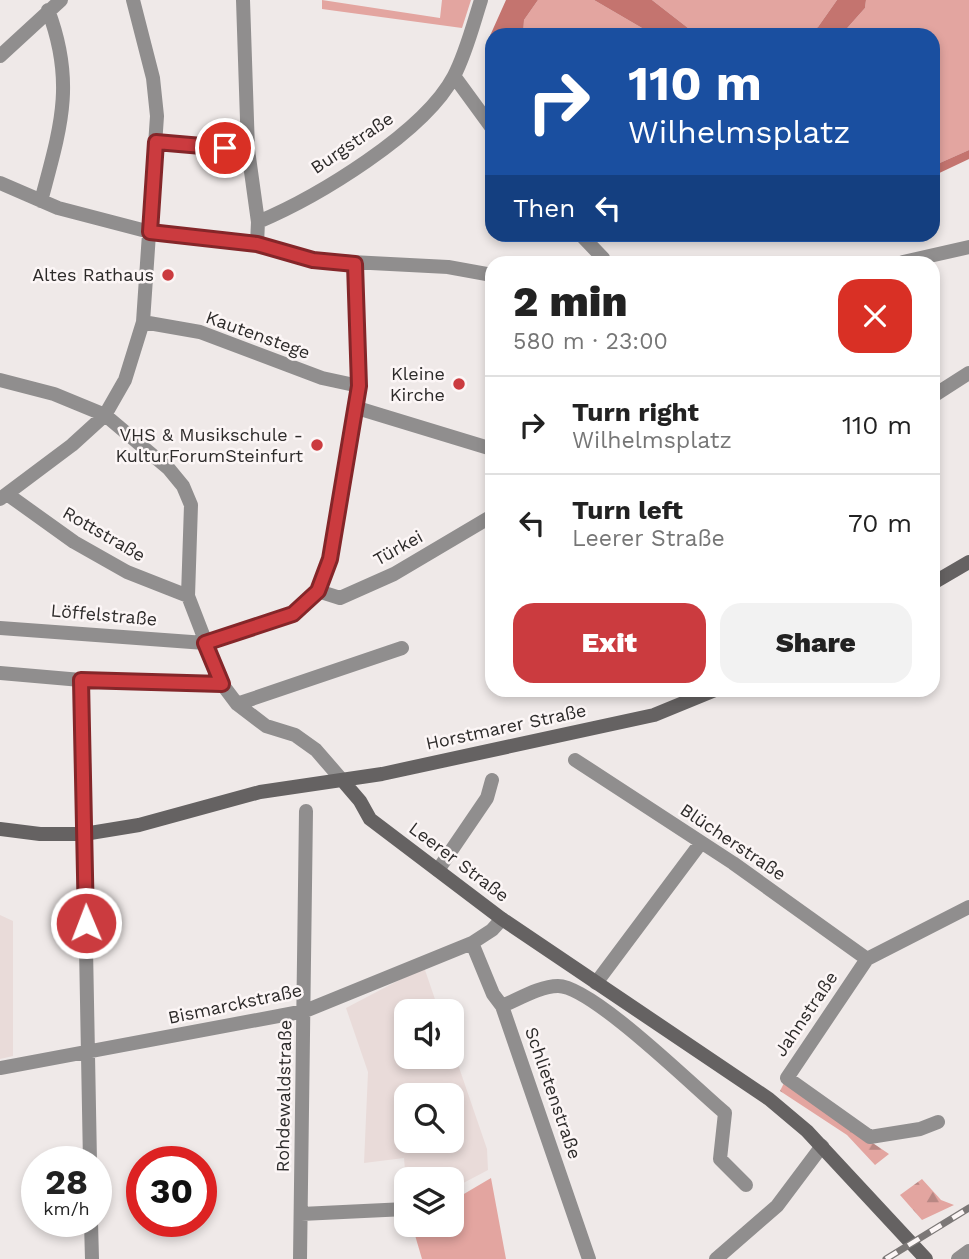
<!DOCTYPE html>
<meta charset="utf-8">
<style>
body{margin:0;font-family:"Work Sans",sans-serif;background:#f2f2f2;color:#222;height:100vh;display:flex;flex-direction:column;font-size:26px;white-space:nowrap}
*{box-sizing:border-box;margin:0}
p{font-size:23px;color:#767676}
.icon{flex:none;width:38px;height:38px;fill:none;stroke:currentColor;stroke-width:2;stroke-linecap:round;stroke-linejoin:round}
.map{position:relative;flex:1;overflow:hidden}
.drawer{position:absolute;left:485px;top:256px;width:455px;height:441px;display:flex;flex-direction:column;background:#fff;border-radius:21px;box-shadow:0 4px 10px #0003}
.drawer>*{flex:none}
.guide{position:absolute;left:485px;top:28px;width:455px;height:214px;border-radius:21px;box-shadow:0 4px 10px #0003;background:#1a4fa0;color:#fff;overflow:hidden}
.buttons{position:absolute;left:394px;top:999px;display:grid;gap:14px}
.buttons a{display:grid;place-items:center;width:70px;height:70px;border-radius:14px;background:#fff;box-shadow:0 4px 10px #0003;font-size:35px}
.speed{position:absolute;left:21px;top:1146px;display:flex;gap:14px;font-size:35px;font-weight:700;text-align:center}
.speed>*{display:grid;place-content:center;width:91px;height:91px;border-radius:50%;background:#fff;box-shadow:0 4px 10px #0003;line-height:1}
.speed small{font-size:18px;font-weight:400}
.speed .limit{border:10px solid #d22;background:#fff;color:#111}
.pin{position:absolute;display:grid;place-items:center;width:60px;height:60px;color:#fff;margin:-30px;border:4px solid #fff;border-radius:50%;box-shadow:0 2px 7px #0007}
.me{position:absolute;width:77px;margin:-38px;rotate:359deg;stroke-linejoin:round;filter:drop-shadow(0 0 5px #0008)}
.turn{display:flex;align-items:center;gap:24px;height:147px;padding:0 28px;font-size:32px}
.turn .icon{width:91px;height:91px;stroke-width:2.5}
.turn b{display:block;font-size:49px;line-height:60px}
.then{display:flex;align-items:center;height:66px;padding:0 28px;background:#0003;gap:14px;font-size:26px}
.round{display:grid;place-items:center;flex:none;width:74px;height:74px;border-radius:21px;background:#f2f2f2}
.headline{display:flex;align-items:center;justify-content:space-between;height:119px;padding:0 28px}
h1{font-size:42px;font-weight:800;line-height:52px}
.button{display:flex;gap:14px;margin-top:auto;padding:14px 28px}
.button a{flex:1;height:80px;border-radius:21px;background:#cb3b3f;color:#fff;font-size:28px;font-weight:800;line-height:80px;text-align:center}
.button a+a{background:#f2f2f2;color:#222}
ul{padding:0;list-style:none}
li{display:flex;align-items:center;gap:21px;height:98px;padding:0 28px;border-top:2px solid #e0e0e0}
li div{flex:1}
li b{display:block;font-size:26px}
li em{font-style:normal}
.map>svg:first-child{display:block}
.built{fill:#e9dbd9;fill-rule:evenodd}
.forest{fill:url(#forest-firs)}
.park{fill:#e3a5a0}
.water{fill:#c4746f}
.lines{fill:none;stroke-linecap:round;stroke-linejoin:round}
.street{stroke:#908e8e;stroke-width:14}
.secondary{stroke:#656262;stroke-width:14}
.rail-casing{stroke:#7c7877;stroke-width:7}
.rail{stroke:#fcf6f6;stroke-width:4.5;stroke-dasharray:13;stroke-linecap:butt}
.route-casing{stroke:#842629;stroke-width:18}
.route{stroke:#cb3b3f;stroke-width:12}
.poi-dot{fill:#cb3b3f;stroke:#fcf6f6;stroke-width:2.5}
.labels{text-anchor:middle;stroke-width:5;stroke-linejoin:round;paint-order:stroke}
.street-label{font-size:18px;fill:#2d2b2a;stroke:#fcf6f6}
.poi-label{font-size:18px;fill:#2d2b2a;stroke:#fcf6f6;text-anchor:end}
</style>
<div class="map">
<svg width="969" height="1259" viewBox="0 0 969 1259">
<defs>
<pattern id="forest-firs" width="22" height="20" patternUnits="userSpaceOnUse" patternTransform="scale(1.75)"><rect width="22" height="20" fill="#e3a5a0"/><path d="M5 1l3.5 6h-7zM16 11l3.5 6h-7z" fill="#b88783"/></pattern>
</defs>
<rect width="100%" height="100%" fill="#efe9e8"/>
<path class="built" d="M 0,915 L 13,921 L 13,1056 L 0,1059 Z
M 424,967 L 439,1011 L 406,1012 L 406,1057 L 452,1057 L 452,1047 L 487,1149 L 488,1170 L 452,1189 L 452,1180 L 406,1180 L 406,1184 L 404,1158 L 364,1163 L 368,1072 L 346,1008 ZM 406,1096 L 452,1096 L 452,1141 L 406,1141 Z"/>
<path class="forest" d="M 784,1083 L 889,1154 L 875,1165 L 847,1135 L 780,1091 Z
M 922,1179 L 941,1200 L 954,1205 L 922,1220 L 900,1195 Z"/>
<path class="park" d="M 322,0 L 440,18 L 442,0 L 471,0 L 462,28 L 322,9 Z
M 538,0 L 594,0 L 654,35 L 523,35 L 524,20 Z
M 652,0 L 837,0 L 818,27 L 807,35 L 697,35 Z
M 866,0 L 969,0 L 969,150 L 933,166 L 933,35 L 841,35 L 865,8 Z
M 491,1178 L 506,1259 L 422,1259 L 412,1225 L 452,1225 L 452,1201 Z"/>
<path class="water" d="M 506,0 L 538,0 L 524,20 L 523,35 L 492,35 L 492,64 L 487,58 L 489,38 Z
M 594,0 L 652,0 L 697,35 L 654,35 Z
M 837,0 L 866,0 L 865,8 L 841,35 L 807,35 L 818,27 Z
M 969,150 L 969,159 L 933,176 L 933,166 Z"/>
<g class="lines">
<path class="street" d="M 243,0 L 248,150 L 258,222 L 257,244
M 0,56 L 61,0
M 454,76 L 492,128
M 156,142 L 248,150
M 0,183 L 58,208 L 150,232 L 257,244 L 313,260 L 448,267 L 492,275
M 41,201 C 60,129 76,84 48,10
M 258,222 C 317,197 424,133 454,76 C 466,53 473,25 481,0
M 580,234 L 603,258 L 604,262
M 903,262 L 969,247
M 143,322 L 200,332 L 322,378 L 359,386
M 0,380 L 54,394 L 105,415 L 169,469 L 183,486 L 191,505 L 188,596 L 222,684 L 237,704 L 266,726 L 295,735 L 316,750 L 342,780
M 933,396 L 969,373
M 354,407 L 492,449
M 7,494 L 74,542 L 127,572 L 188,596
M 0,499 L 72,445 L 105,415 L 125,380 L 143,322 L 157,116 L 153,78 L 133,0
M 318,591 L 340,598 L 394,574 L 492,516
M 0,628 L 205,643 L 293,614 L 318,591 L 329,559 L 359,386 L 355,264
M 0,673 L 81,680 L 222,684
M 81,680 L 90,1162
M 237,704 L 402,648
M 575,760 L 733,863 L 867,959
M 438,870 L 487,798 L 492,780
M 472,943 L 493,994 L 502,1006 L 589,1259
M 596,983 L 700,844
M 502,1006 C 519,999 540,986 558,986 C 592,986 695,1088 725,1113 L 720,1159 L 746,1185
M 0,1068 L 305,1011 L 472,943 L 492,930 L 502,919
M 938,1122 L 920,1129 L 870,1137 L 787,1078 L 867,959 L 969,907
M 301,1214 L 406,1209
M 91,1222 L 92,1259
M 300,1259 L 306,811
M 716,1259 L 777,1206 L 822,1146
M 958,1259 L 969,1251"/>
<path class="secondary" d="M 933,583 L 969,562
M 342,780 L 360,801 L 370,819 L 502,919 L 769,1099 L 807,1131 L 926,1259
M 0,829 L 40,834 L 84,834 L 139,825 L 260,792 L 382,774 L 654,715 L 715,690"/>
<defs>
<path id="rail" d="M 886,1259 L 969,1208"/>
</defs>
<use href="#rail" class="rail-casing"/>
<use href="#rail" class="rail"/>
</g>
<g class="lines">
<defs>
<path id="route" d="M 86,923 L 81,680 L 222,684 L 205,643 L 293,614 L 318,591 L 330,559 L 359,386 L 355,264 L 313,260 L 257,244 L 150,232 L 156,142 L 225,148"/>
</defs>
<use href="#route" class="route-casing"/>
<use href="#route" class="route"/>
</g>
<g class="poi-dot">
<circle cx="168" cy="275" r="7"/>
<circle cx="459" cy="384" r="7"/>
<circle cx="317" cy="445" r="7"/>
</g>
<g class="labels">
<g class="street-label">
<text transform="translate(352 143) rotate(-34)" y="6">Burgstraße</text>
<text transform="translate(258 335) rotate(20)" y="6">Kautenstege</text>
<text transform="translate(104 534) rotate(30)" y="6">Rottstraße</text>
<text transform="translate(398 548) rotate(-29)" y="6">Türkei</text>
<text transform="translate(104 615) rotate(5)" y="6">Löffelstraße</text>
<text transform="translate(506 727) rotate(-12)" y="6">Horstmarer Straße</text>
<text transform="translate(733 842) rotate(34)" y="6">Blücherstraße</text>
<text transform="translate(459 862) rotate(37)" y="6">Leerer Straße</text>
<text transform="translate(235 1004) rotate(-12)" y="6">Bismarckstraße</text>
<text transform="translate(806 1014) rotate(-56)" y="6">Jahnstraße</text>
<text transform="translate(553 1093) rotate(71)" y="6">Schlietenstraße</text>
<text transform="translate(284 1096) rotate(-89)" y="6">Rohdewaldstraße</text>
</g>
<g class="poi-label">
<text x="154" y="281">Altes Rathaus</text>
<text x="445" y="380">Kleine<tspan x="445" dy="21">Kirche</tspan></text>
<text x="303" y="441">VHS &amp; Musikschule -<tspan x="303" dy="21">KulturForumSteinfurt</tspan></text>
</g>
</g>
</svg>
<div class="buttons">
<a><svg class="icon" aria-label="sound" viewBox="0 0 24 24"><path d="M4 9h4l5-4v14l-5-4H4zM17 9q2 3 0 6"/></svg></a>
<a><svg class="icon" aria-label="search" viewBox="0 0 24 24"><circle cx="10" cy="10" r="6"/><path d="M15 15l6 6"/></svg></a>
<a><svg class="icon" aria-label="layers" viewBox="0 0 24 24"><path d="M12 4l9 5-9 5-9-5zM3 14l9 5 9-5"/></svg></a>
</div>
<div class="speed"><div>28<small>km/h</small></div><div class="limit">30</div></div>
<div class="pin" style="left:225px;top:148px;background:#d93025"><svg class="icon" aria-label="arrive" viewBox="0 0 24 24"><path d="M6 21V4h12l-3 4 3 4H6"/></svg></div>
<svg class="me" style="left:86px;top:923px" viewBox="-20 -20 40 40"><circle r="17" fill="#cb3b3f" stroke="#fff" stroke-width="3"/><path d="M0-11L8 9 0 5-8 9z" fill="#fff"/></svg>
<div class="guide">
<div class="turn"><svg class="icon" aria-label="right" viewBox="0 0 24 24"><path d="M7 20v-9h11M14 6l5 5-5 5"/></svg><div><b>110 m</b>Wilhelmsplatz</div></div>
<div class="then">Then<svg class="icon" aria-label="left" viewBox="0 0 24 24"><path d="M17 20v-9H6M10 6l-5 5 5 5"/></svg></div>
</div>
<section class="drawer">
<div class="headline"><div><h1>2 min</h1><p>580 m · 23:00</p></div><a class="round" style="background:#d93025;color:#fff"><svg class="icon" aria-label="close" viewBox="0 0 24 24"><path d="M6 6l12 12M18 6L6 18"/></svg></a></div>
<ul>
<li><svg class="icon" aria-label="right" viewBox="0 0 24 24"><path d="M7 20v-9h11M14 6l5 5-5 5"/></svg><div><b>Turn right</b><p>Wilhelmsplatz</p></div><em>110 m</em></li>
<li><svg class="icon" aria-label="left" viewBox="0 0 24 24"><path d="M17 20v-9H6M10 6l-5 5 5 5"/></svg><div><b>Turn left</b><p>Leerer Straße</p></div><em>70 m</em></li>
</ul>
<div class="button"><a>Exit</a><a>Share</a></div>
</section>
</div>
